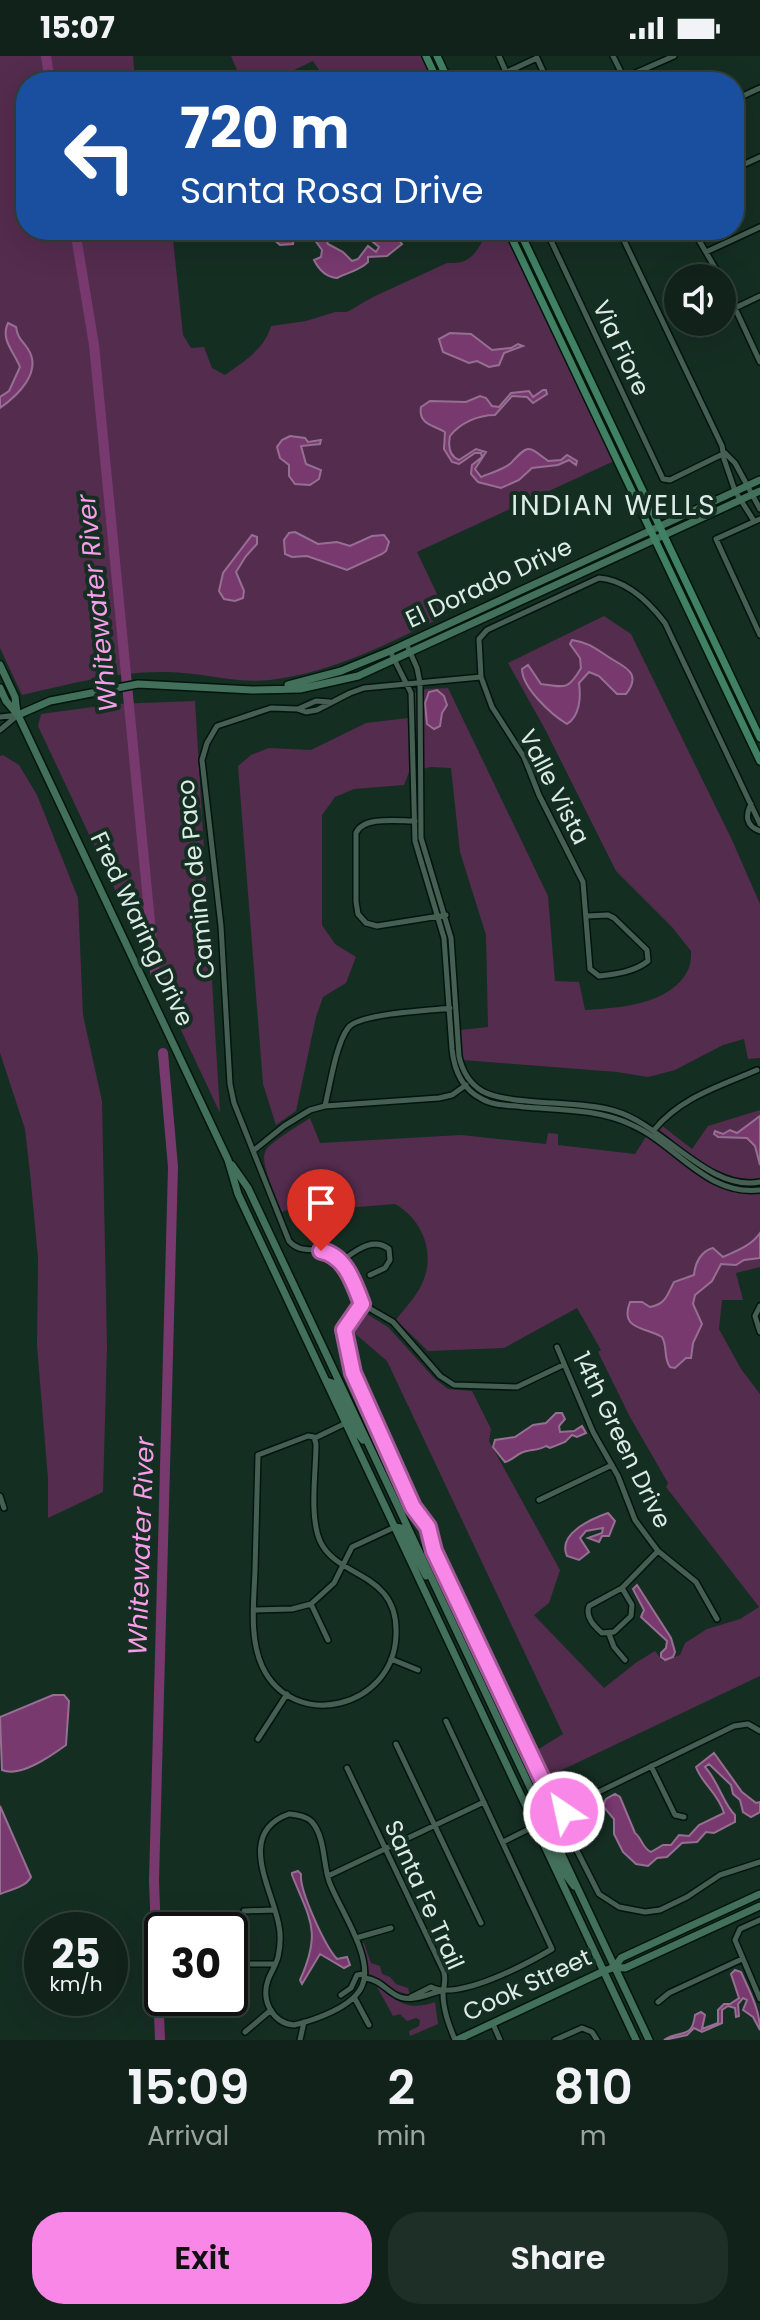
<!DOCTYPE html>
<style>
body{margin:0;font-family:Poppins,sans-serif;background:#1e2f27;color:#f1f3f6;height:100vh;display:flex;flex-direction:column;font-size:30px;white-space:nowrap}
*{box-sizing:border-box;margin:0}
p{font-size:26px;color:#9ca4a2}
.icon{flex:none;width:44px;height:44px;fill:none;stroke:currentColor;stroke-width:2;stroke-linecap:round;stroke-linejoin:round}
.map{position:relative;height:1984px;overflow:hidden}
.details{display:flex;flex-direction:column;background:#10221a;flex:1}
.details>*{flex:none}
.guide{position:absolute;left:16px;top:16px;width:728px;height:168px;border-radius:32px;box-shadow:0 8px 32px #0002,0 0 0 2px #303f39;background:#1a4fa0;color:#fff;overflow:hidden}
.buttons{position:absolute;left:664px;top:208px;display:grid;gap:16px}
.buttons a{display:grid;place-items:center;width:72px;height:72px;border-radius:50%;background:#10221a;box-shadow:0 8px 32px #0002,0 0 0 2px #303f39;font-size:40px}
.speed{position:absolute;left:24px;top:1856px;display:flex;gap:16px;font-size:40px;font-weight:700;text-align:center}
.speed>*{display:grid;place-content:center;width:104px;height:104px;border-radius:50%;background:#10221a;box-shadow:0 8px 32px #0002,0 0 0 2px #303f39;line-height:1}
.speed small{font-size:20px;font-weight:400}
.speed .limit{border:4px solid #111;border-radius:12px;background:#fff;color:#111}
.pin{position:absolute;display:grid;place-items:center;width:68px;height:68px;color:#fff;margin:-82px -34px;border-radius:50% 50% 50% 0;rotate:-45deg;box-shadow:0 0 8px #0007}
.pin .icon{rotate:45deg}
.me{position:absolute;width:88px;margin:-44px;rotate:326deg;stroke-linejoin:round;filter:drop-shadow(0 0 6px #0008)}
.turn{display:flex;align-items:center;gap:28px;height:168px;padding:0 32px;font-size:36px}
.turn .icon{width:104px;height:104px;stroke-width:2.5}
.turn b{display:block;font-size:56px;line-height:68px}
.eta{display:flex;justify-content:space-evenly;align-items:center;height:136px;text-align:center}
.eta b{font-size:48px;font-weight:600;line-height:56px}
.action{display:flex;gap:16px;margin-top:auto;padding:16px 32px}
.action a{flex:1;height:92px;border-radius:32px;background:#f987e8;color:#111;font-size:32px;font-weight:600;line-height:92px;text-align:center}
.action a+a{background:#1e2f27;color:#f1f3f6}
.status{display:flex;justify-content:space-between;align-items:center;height:56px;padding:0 40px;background:#10221a;direction:ltr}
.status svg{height:22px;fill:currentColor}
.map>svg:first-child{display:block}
.green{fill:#542c4e}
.water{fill:#78396f;stroke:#966f92;stroke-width:2}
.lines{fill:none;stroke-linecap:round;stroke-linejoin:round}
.river{stroke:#78396f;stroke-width:10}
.street-casing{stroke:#00160c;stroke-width:8}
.secondary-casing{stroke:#00160c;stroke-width:10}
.primary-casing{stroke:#00160c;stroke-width:10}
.street{stroke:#455f52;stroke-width:5}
.secondary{stroke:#43705b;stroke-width:7}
.primary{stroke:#408164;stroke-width:7}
.route-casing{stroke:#a25897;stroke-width:20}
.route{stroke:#f987e8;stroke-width:14}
.labels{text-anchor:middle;stroke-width:8;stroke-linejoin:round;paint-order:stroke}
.street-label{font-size:24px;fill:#ddece4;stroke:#152e22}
.water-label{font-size:26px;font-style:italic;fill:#f99dea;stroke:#152e22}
.quarter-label{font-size:28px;letter-spacing:2px;fill:#ddece4;stroke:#152e22}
</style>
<div class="status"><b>15:07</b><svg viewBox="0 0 49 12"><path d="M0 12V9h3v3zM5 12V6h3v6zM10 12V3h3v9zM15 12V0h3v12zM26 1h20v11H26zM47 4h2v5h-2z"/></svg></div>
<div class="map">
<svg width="760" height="1984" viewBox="0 0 760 1984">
<rect width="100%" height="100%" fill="#152e22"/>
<path class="green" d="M 0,0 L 133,0 L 135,26 L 26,26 L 26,174 L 172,174 L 183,279 L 191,292 L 204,291 L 212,312 L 225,319 C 244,305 264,294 271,270 L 306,265 L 335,256 L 347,256 L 373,241 L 447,207 C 466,208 473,202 482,186 L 480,174 L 504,174 L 614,405 L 417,496 L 447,559 C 389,587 335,616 270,624 C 236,628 201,616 167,616 C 117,615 70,628 22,639 L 0,592 Z
M 231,0 L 421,0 L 433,26 L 349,26 L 339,20 L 321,17 L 313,5 L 269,26 L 242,26 Z
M 604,560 L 631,578 L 732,784 L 760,848 L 760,1002 L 748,1003 L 744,983 L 723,989 L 675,1014 L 648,1021 L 617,1016 L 463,1004 L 460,974 L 488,971 L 486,879 L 460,796 L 451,712 L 431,711 L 409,716 L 404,729 L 354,733 L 335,741 L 322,759 L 322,869 L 335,888 L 356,901 L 346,927 L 323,941 L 316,961 L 296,1055 L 276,1069 L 263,1028 L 238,710 L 251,699 L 269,692 L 311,694 L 366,667 L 408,662 L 407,639 L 426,633 L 448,632 L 548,840 L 555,925 L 579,926 L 585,954 C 618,952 671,949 688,914 C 691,909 691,900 691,895 L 672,871 L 616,815 L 546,675 L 508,607 Z
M 195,645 L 220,1057 L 38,670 L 41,658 L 115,648 Z
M 3,699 L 19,709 L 37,739 L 78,842 L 83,959 L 102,1045 L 107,1290 L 103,1436 L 48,1462 L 48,1423 L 37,1290 L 38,1202 L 30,1117 L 25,1073 L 0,997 L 0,700 Z
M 760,1054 L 760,1211 L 736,1217 L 743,1244 L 722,1244 L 719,1273 L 741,1313 L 760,1338 L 760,1620 L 547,1721 L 534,1696 L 563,1678 L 387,1305 L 352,1275 L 365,1257 L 388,1271 L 435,1323 L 448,1333 L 472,1335 L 491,1373 L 489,1385 L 560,1514 L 549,1547 L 534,1559 L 604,1632 L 637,1606 L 655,1595 L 663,1605 L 680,1599 L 685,1587 L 707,1573 L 740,1563 L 759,1551 L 666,1431 L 668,1427 L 630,1361 L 598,1296 L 601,1294 L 577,1252 L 504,1292 L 428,1295 L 396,1264 C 404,1253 416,1241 422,1228 C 436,1197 423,1164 395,1148 L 320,1154 L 300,1148 L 282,1156 C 277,1143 260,1108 265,1096 C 269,1086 300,1069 310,1062 L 320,1087 L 461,1079 L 546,1088 L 548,1077 L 558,1078 L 558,1089 L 635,1098 L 656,1065 L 692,1093 L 708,1070 Z
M 362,1887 L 364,1887 L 371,1907 L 380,1910 L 382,1918 L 390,1921 L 396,1928 L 408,1932 L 410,1939 L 396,1935 L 369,1918 Z
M 376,1929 C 398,1945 406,1956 435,1946 L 438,1968 L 410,1980 L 409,1975 L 419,1970 L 420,1964 L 416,1962 L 407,1965 L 400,1958 L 393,1960 Z"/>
<path class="water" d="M 283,174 L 319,174 L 325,180 L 328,188 L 343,196 L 352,205 L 358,203 L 368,190 L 376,196 L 379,191 L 373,186 L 382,174 L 391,174 L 402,188 L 387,200 L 368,201 L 368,206 C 359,215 348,216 337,222 C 326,221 319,214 314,204 L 321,201 L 322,194 L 309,176 L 306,174 L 294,179 L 293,188 L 280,189 L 271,181 L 272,178 L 282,177 Z
M 8,267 L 16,271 C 18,283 22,284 28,293 C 43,316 17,340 0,352 L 0,341 L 9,335 L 20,311 C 14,296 0,283 8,267 Z
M 450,277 L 471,278 L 492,294 L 511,292 L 518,288 L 523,290 L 504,297 L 499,309 L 489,311 L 477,305 L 469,307 L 443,296 L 439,283 Z
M 543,334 L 546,334 L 547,338 L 533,347 L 527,341 L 512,340 L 495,359 C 478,359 460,367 450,380 C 448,390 449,400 459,404 L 476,393 L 486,396 L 475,413 L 481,421 C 488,418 505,413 511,407 C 529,388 527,389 548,405 L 561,404 L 567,399 L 577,405 L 576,409 L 569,404 L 558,409 L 532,412 L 519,424 L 501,432 L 478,426 L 471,418 L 472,409 L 482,401 L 481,397 L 475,397 L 459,408 L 452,406 L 444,393 L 445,376 C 433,369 418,368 421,351 L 430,345 L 466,346 L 480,340 L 486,342 L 492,350 L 499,351 L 511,337 L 529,335 L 533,341 Z
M 290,380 L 305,382 L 308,386 L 321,384 L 320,388 L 301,390 L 306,408 L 321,414 L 319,423 L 310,429 L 295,428 L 289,420 L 289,409 L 280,402 L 277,391 L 282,384 Z
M 295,476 L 318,488 L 337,486 L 350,490 L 372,480 L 384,479 L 389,486 L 386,495 L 382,498 L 347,514 L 307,500 L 292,501 L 285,498 L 284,484 L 289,477 Z
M 252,479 L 257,481 L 257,488 L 246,500 L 236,516 L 244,535 L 243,542 L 235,545 L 224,543 L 219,535 L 223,517 Z
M 572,584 C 587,586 595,592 607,600 C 621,610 644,615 626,638 L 617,638 L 599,620 L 589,616 L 579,627 C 581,641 580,660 567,668 C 552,659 522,632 522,613 L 528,609 L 541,628 C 564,631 568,635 581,612 L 580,602 L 570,588 Z
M 437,634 L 444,640 L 447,649 L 442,657 L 440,670 L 434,673 L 427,668 L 425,647 L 429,636 Z
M 760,1060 L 760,1109 L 755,1090 L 747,1082 L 718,1081 L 714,1078 L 715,1075 L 723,1078 L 730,1074 L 737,1077 Z
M 760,1177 L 760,1202 L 744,1204 L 736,1209 L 721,1208 L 712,1225 L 695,1239 L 693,1248 L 702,1268 L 693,1287 L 691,1302 L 686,1302 L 675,1312 L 670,1311 C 663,1302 668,1291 662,1281 C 646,1271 619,1274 630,1246 L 642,1246 L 650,1251 C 666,1248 667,1239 674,1226 L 694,1219 C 695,1207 701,1195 713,1192 L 723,1201 C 736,1195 751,1190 760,1177 Z
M 556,1357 L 562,1357 L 565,1363 L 559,1370 L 560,1376 L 574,1375 L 582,1370 L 586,1377 L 577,1381 L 572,1379 L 565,1386 L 550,1392 L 546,1390 C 538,1395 529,1393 521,1397 C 515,1400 512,1404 505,1406 L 493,1391 L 495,1384 L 515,1381 L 533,1369 L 546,1367 Z
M 608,1457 L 615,1465 L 609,1480 L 602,1480 L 599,1486 L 588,1482 L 602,1477 L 603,1472 L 586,1475 L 580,1482 L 589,1496 L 579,1504 L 567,1500 C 557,1478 591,1463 608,1457 Z
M 637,1529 L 671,1582 L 675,1596 L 673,1601 L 665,1604 L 661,1601 L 661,1597 L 666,1592 L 667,1585 L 641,1561 L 644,1554 L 633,1533 Z
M 53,1639 L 64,1639 L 69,1645 L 66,1689 C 51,1700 20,1722 2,1714 L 0,1661 Z
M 714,1697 L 742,1736 L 756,1747 L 760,1746 L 760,1756 L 751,1761 L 743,1756 L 740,1744 L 733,1738 L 731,1729 L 709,1708 L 705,1711 C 719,1726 723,1748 735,1759 L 735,1766 L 714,1777 L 706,1776 L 697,1786 L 682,1787 L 667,1801 L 657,1802 L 648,1810 L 636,1808 L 623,1796 L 614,1778 L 614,1763 L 603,1750 L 606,1743 L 615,1738 L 620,1741 L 635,1777 C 642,1782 642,1792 651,1796 L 663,1789 L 671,1789 L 679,1779 L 689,1780 L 699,1769 L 724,1757 C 718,1737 702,1728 696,1711 Z
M 0,1750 L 31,1821 C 26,1831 10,1834 0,1838 Z
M 298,1815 L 301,1818 C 299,1834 325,1890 337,1903 L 347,1901 L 350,1909 L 344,1912 L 320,1898 L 302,1928 L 300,1924 C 322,1875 310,1864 292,1819 L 292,1817 Z
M 735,1914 L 741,1916 C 749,1934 760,1954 760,1974 L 753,1961 L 743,1954 L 747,1944 L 743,1942 L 738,1948 L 739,1960 L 736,1961 L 735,1952 L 728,1950 L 722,1954 L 722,1967 L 702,1976 L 694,1972 L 687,1979 L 664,1984 C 681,1973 692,1984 695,1959 L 701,1956 L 705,1959 L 702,1973 L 718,1967 L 718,1954 L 724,1948 L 730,1948 L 739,1942 L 731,1918 Z"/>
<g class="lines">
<path class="river" d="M 46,0 L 50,26
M 75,174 L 94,289 L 155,917
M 160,1984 L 154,1825 L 173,1111 L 163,997"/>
<defs>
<path id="street" d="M 499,0 L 506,16
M 613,0 L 626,26
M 624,22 L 674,0
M 485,26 L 537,2 L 548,26
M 734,44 L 760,32
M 734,113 L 760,101
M 546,174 L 663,423 L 670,424 L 725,397
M 619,174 L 722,390 L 724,403 L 735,435 L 754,465
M 693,174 L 721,222
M 706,196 L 760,171
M 722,224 L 760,306
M 735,252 L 760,240
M 725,397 L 735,407 L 760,453
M 760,463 L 716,483 L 760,579
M 406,587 L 417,612 L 420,627 L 421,782 L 451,882 L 459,1000 C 462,1014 469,1027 482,1035 C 508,1050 580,1044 615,1055 C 664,1069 708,1136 760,1126
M 390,595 L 411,637 L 415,785 L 444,882 L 452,993 C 454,1014 462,1033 482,1043 C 494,1050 510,1049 524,1051 C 560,1054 599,1053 632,1069 C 677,1089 706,1140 760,1134
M 298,653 L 316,645 L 330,646
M 0,661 L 17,659
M 0,674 L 18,659
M 751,748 C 745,760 746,770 760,775
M 415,765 C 398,765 363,760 356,777 L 356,846 L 358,858 L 366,867 L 377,870 L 446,859
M 587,860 L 608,859 L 614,862 L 647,894 L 648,905 C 634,916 616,918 599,920 L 590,913 L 583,826 L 539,739 L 524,701 L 492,651 L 481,621 L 479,583 L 487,574 L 599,522 C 626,524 649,546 665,567 L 760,768
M 325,1050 C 330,1029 336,988 348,972 C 359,957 430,955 450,952
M 654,1074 C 681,1041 720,1030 757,1014
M 253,1095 L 284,1070 L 310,1054 L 325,1050 L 439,1042 L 452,1039 L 466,1029
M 341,1205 C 355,1196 372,1180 389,1193 L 390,1204 L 385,1212 L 370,1219
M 362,1248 C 355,1230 346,1200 325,1195 C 310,1192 300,1197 289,1185 L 234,1047 L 230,1028 L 221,870 L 202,704 L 207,687 L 217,670 L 271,652 L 297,653 L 306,656 L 317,654 L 350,637 L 364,632 L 481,621
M 362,1248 L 344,1274 L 353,1317 L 413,1451 L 428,1471 L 434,1495 L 551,1739 C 558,1747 567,1748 578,1746 L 734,1670 L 748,1668 L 760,1675
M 362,1248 L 393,1266 L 440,1320 L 454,1329 L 517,1331 L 563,1309
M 760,1250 L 755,1260 L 760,1276
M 557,1291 L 593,1376 L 618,1420 L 635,1464 L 658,1495 L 696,1526 L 717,1563
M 308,1380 L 314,1381 L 316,1388 C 316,1416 309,1460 320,1485 C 337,1523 399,1515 396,1579 C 394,1652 293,1677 262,1610 C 249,1581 254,1545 255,1514 C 256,1476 257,1437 258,1399 Z
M 315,1382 L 346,1367
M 0,1440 L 4,1452
M 539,1444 L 612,1409
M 622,1532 L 632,1549 L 631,1560 L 614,1576 L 602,1577 C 594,1570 585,1561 589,1550 L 622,1532 L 658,1495
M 311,1548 L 328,1584
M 254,1554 L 292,1553 L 311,1548 L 334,1527 L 352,1491 L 395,1471
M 609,1578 L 614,1591 L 625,1604
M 391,1603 L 418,1614
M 258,1683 L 287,1638
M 396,1688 L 481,1867
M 651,1710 L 675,1759 L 684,1761
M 347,1712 L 444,1916 C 446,1925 444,1929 443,1937 C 443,1954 449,1969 455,1984
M 566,1747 L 564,1756 L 568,1777 L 599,1838 L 619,1851 L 645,1856 L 660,1854 L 687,1841 L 720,1819 L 760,1806
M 289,1758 C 297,1759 306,1760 312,1766 C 325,1781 323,1807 329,1825 C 338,1851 375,1902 362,1930 C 353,1951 315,1964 294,1969 C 272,1967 261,1944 268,1924 C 271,1916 276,1909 278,1901 C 280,1892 281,1880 279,1870 C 273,1834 235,1777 289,1758 Z
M 503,1786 L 535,1770
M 328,1820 L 484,1746
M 244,1855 L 274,1854
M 760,1864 L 740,1873 L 735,1884 L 760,1943
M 356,1882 L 391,1872
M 240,1908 L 275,1908
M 365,1922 C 379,1924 383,1931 394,1938 C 408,1948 426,1939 440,1935
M 341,1939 L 351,1932 L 357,1919 L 364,1918
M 354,1941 L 369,1969
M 411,1941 L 431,1931 C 458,1945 527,1908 552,1893 L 446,1665
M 658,1946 L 669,1937 L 742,1903
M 493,1968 L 500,1984
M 245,1976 L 271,1954
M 300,1984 L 304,1966
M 555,1984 L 582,1972 L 592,1976 L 597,1984"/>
<path id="secondary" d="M 0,609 L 15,641 L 17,657
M 288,629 L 341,615 L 390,595 L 760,424
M 0,632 L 6,645 L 18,659 L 228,1104 L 238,1138 L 636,1984
M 18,659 L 50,645 L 138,628 L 252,634 L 300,633 L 358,620 L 760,435
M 232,1109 L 248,1132 L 649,1984
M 326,1325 L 333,1327 L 355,1374 L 363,1384
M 395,1471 L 401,1472 L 426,1520
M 535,1770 L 542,1772 L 562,1814 L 574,1830
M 615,1911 L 621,1902 L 760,1838
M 457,1984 L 604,1915 L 615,1911 L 625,1912 L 760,1850"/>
<path id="primary" d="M 426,0 L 438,26
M 437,0 L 449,26
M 508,174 L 760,705
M 519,174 L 760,682"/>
</defs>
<use href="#street" class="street-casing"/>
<use href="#secondary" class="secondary-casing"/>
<use href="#primary" class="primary-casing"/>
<use href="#street" class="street"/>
<use href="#secondary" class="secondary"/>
<use href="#primary" class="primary"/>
</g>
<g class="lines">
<defs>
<path id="route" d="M 321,1195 C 345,1199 354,1227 362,1248 L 344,1274 L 353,1317 L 413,1451 L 428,1471 L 434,1495 L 548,1736 L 558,1745 L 566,1747 L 564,1756"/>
</defs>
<use href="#route" class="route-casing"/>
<use href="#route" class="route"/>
</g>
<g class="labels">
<g class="street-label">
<text transform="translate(621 292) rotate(65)" y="8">Via Fiore</text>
<text transform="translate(489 527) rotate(-25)" y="8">El Dorado Drive</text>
<text transform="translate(554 731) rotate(63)" y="8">Valle Vista</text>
<text transform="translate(196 823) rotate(-96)" y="8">Camino de Paco</text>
<text transform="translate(142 873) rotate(65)" y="8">Fred Waring Drive</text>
<text transform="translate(622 1384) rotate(64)" y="8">14th Green Drive</text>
<text transform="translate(424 1839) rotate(66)" y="8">Santa Fe Trail</text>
<text transform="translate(527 1929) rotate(-25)" y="8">Cook Street</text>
</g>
<g class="water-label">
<text transform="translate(97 547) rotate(-96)" y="9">Whitewater River</text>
<text transform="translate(141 1490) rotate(-88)" y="9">Whitewater River</text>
</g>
<g class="quarter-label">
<text x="614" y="459">INDIAN WELLS</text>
</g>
</g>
</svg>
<div class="buttons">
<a><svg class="icon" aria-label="sound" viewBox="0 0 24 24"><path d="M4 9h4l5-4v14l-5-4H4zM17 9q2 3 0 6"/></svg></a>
</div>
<div class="speed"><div>25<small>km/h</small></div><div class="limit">30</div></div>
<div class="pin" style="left:321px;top:1195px;background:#d93025"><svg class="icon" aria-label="arrive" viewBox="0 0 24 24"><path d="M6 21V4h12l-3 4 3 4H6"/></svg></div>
<svg class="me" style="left:564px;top:1756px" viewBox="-20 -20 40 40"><circle r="17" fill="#f987e8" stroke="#fff" stroke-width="3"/><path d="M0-11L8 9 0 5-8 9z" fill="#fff"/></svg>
<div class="guide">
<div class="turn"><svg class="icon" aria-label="left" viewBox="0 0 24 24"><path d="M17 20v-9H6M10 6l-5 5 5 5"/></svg><div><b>720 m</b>Santa Rosa Drive</div></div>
</div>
</div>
<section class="details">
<div class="eta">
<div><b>15:09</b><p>Arrival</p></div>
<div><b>2</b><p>min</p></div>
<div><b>810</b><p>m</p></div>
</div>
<div class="action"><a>Exit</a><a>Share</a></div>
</section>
